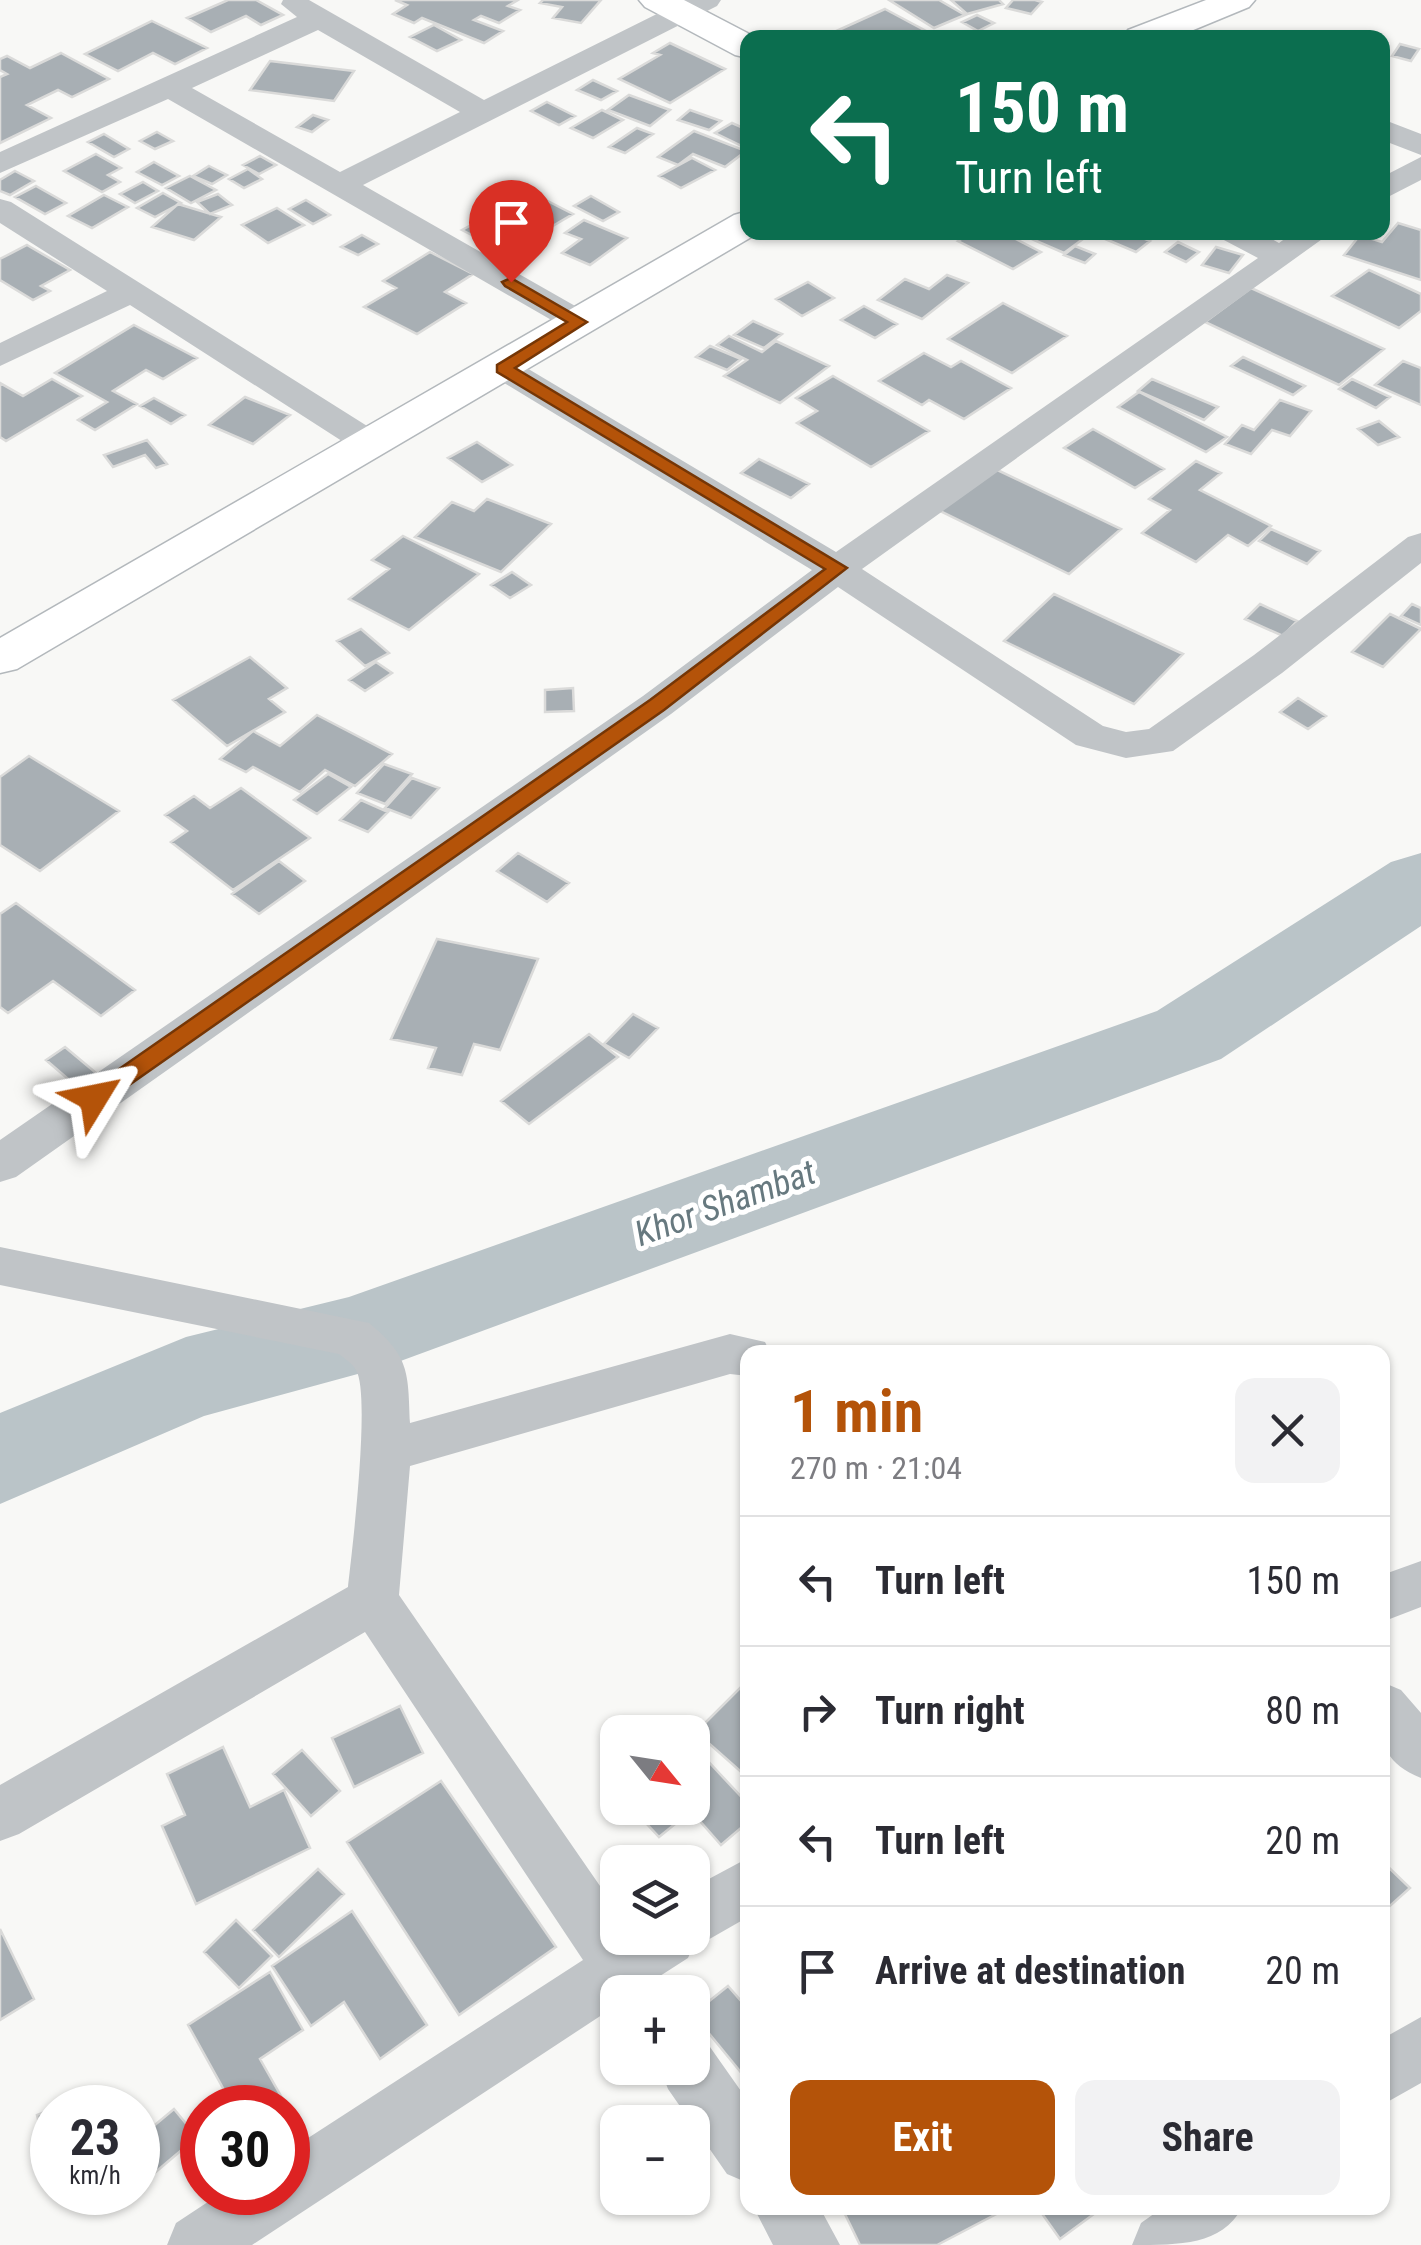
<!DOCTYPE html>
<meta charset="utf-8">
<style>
body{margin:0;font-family:"Roboto Condensed",sans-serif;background:#f2f2f3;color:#2b2b33;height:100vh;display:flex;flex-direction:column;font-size:38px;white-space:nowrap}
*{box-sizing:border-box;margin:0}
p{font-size:32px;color:#7c7c81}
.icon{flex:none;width:55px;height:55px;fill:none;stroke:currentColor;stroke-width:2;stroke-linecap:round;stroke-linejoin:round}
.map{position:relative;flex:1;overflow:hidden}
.details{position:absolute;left:740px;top:1345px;width:650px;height:870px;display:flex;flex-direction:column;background:#fff;border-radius:20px;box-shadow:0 2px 8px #0004}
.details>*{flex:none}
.guide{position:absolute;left:740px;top:30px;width:650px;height:210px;border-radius:20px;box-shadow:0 2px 8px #0004;background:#0b6e4f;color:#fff;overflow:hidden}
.needle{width:65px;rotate:120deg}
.buttons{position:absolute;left:600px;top:1715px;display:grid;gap:20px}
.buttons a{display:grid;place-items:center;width:110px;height:110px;border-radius:20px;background:#fff;box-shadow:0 2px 8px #0004;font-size:50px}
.speed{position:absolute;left:30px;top:2085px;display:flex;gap:20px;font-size:50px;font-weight:700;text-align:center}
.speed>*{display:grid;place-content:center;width:130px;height:130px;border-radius:50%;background:#fff;box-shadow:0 2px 8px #0004;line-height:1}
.speed small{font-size:25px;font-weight:400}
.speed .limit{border:15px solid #d22;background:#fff;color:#111}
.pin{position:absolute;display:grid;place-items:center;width:85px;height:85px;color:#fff;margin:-102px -42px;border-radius:50% 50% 50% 0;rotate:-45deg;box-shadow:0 0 10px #0007}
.pin .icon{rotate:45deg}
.me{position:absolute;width:110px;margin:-55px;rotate:55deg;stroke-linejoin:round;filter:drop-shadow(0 0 8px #0008)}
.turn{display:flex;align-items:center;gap:35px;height:210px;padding:0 50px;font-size:45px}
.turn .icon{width:130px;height:130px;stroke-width:2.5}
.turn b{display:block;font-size:70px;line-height:85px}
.round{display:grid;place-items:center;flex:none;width:105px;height:105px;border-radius:20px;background:#f2f2f3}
.overview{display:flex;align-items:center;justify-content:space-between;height:170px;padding:0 50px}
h1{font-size:60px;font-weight:700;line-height:75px;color:#b45309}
.action{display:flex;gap:20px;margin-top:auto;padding:20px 50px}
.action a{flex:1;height:115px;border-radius:20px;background:#b45309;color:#fff;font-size:40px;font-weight:700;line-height:115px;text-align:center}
.action a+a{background:#f2f2f3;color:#2b2b33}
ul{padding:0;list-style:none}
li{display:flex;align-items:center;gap:30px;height:130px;padding:0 50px;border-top:2px solid #e1e1e2}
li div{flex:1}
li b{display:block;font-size:38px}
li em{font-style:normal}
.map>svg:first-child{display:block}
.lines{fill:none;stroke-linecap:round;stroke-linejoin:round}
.river{fill:#bac4c8;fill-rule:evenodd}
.building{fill:#a8afb4;stroke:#dadad9;stroke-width:2.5}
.secondary-casing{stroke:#b3b8bc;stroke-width:3}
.street{fill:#c0c4c7;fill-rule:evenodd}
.secondary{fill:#fff;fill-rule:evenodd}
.route{fill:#b45309;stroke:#753606;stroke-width:2.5}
.labels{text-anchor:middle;stroke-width:10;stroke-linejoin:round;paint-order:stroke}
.water-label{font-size:35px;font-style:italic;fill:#67797f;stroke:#fff}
</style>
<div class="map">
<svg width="1421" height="2245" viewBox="0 0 1421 2245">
<rect width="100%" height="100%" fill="#f8f8f6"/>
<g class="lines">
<path class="river" d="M 1421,853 L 1421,926 L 1221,1059 L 387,1366 L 204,1416 L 0,1504 L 0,1413 L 186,1337 L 349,1297 L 1157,1011 L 1391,862 Z"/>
</g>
<path class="building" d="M 228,0 L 256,0 L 283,15 L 261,25 L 246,16 L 211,32 L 187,18 Z
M 395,0 L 518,0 L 508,6 L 520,10 L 499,23 L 481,16 L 474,20 L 503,31 L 484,43 L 422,18 L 414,23 L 393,14 L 407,5 Z
M 543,0 L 601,0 L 581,23 L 553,18 L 562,7 L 540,3 Z
M 889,0 L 939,0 L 965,15 L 934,28 Z
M 951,0 L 999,0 L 1003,4 L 967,14 Z
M 1013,0 L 1035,0 L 1042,2 L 1031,14 L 1006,8 Z
M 885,9 L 926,31 L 912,38 L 821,38 Z
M 977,15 L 994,23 L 978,31 L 962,22 Z
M 152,21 L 207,48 L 175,64 L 153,53 L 118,71 L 85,54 Z
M 434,25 L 461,40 L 437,51 L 410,37 Z
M 670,43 L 725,69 L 670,103 L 619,79 L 660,55 L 653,53 Z
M 1400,44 L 1419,49 L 1411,61 L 1392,56 Z
M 61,53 L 109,79 L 72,97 L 58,90 L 27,105 L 51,118 L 0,143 L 0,77 L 7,74 L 0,70 L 0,59 L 7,56 L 30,68 Z
M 270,61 L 354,71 L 334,101 L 250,90 Z
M 593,80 L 617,91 L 601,100 L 577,90 Z
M 629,95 L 670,110 L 650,126 L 608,110 Z
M 547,102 L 575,116 L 559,125 L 531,111 Z
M 602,110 L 623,120 L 593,138 L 571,128 Z
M 690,110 L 721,121 L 709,130 L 678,120 Z
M 313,115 L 328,120 L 312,132 L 297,127 Z
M 732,123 L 748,130 L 748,149 L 715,133 Z
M 637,128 L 653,134 L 625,153 L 609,147 Z
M 694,131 L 746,151 L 725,167 L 693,154 L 678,165 L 658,157 Z
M 157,132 L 173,141 L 155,149 L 140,141 Z
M 104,134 L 129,149 L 114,157 L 88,142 Z
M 96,154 L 121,168 L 108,175 L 120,182 L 102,192 L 64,171 Z
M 260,156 L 276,165 L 259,174 L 243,165 Z
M 692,158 L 715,170 L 681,188 L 659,176 Z
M 154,162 L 179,176 L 162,185 L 137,172 Z
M 209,166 L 227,175 L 212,184 L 193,176 Z
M 248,169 L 262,179 L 244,188 L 229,179 Z
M 15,171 L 34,181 L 10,195 L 0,191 L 0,180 Z
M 190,176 L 216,190 L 191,203 L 166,188 Z
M 143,182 L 158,191 L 135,203 L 120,194 Z
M 36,186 L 66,203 L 45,214 L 15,197 Z
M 163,193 L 181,203 L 155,217 L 137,208 Z
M 532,193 L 573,214 L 507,253 L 462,230 Z
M 218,194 L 232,205 L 210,214 L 197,202 Z
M 104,195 L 128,207 L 92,228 L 68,216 Z
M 591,196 L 619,212 L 603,221 L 574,206 Z
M 306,200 L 330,215 L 313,224 L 289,209 Z
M 178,204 L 221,217 L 194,240 L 152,227 Z
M 277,208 L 304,225 L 268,243 L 242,225 Z
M 584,220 L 627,238 L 590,265 L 562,253 L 581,239 L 565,233 Z
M 1398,223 L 1421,230 L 1421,280 L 1344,255 L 1360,235 L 1382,242 Z
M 972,232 L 1002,232 L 1041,252 L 1013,269 L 958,241 Z
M 1037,232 L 1129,232 L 1150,241 L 1136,252 L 1091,233 L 1064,253 L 1034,240 L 1042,235 Z
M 362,235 L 378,244 L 358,255 L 341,247 Z
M 1178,242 L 1199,252 L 1186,262 L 1165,252 Z
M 27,245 L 70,270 L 41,286 L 50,291 L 33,300 L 0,280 L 0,259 Z
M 1075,246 L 1095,254 L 1085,263 L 1064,255 Z
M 1216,247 L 1243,255 L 1229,273 L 1202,265 Z
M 430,252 L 473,274 L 445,292 L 466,303 L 417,334 L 364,307 L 396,288 L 383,281 Z
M 1369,270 L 1421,294 L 1421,311 L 1399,328 L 1332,296 Z
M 947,275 L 968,283 L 922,319 L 878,300 L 905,279 L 929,289 Z
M 808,282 L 834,298 L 802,316 L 776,299 Z
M 1251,288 L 1384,349 L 1339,385 L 1205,322 Z
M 1003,303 L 1067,336 L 1012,373 L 948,339 Z
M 864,306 L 897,324 L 875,338 L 841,320 Z
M 753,321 L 782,334 L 764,348 L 734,335 Z
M 134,325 L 197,358 L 163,379 L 146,370 L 113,391 L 137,404 L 95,430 L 78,420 L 107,402 L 55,373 Z
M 729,336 L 762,352 L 776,341 L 829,366 L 780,403 L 724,376 L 747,360 L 717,345 Z
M 710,346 L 741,359 L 727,370 L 696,357 Z
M 924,353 L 951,367 L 961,361 L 1011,388 L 964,419 L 929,400 L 922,405 L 879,381 Z
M 1243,357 L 1305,386 L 1293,395 L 1231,366 Z
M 1403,361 L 1421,368 L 1421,405 L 1375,385 Z
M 833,376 L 929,431 L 871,467 L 797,423 L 817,411 L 796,398 Z
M 52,379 L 82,396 L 6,441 L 0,437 L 0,383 L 23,396 Z
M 1152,379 L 1218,407 L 1204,420 L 1138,391 Z
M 1352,379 L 1390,397 L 1376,408 L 1339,389 Z
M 1139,392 L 1227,437 L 1206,452 L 1118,407 Z
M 245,397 L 290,415 L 253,444 L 209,425 Z
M 154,398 L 185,415 L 171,424 L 140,406 Z
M 1280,400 L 1311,411 L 1290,436 L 1272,430 L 1251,454 L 1225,444 L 1242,425 L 1254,430 Z
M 1379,421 L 1399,437 L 1378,445 L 1358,429 Z
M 1093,429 L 1164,469 L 1135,488 L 1064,448 Z
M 147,440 L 167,464 L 156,468 L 145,455 L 113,467 L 104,455 Z
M 477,442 L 512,465 L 482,482 L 448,458 Z
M 759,459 L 809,484 L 791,498 L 741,473 Z
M 1196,461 L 1221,473 L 1200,490 L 1271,526 L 1248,546 L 1228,535 L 1196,562 L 1142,533 L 1170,510 L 1149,499 Z
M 989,466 L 1121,529 L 1069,574 L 936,509 Z
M 487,499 L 551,524 L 501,572 L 415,537 L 452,502 L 474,511 Z
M 1271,529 L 1320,551 L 1307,564 L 1259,541 Z
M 403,536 L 479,574 L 409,630 L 349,599 L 389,569 L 372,560 Z
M 512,572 L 531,585 L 510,598 L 491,585 Z
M 1054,594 L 1183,654 L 1134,704 L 1004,641 Z
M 1260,604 L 1297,621 L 1283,636 L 1245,619 Z
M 1412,604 L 1421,608 L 1421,625 L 1401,616 Z
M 1390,614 L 1421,629 L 1383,667 L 1352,652 Z
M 361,629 L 389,653 L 365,666 L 337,641 Z
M 250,657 L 287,688 L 269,699 L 285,712 L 227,746 L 173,700 Z
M 376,662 L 392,673 L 365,691 L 349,680 Z
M 573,688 L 574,711 L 545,712 L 545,690 Z
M 1298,698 L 1326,716 L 1308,729 L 1280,712 Z
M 317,715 L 392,754 L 355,786 L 325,770 L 300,792 L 253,767 L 246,772 L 220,759 L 253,731 L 280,746 Z
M 29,756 L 119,811 L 40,871 L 0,845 L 0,777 Z
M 384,764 L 412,774 L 385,804 L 357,793 Z
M 328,774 L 351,787 L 317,814 L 294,800 Z
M 412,778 L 439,788 L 411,818 L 385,808 Z
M 241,788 L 310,838 L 233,890 L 171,842 L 187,831 L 165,815 L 194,796 L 210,808 Z
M 361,800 L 388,812 L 368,832 L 340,820 Z
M 518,853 L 569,883 L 547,902 L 497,871 Z
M 279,861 L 305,881 L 259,914 L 232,894 Z
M 16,903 L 135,990 L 101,1016 L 53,981 L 8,1013 L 0,1007 L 0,914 Z
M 437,939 L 538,959 L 500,1050 L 474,1044 L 462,1075 L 428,1068 L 436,1048 L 391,1039 Z
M 633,1014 L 658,1028 L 629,1058 L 604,1044 Z
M 589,1034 L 618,1057 L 529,1124 L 501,1101 Z
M 65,1047 L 108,1083 L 89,1097 L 46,1060 Z
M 747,1681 L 748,1681 L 748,1778 L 696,1732 Z
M 400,1706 L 423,1753 L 354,1787 L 332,1738 Z
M 692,1744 L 748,1804 L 748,1822 L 721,1845 L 691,1811 L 659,1837 L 632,1808 L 692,1808 Z
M 223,1747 L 250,1807 L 284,1790 L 310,1848 L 196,1904 L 162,1826 L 185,1815 L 167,1774 Z
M 302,1750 L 340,1791 L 311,1816 L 273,1774 Z
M 441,1781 L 556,1947 L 459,2015 L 347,1842 Z
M 1382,1861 L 1410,1888 L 1382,1913 Z
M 318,1869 L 344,1894 L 279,1957 L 253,1930 Z
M 352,1911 L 427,2025 L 380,2059 L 344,2002 L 311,2026 L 272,1966 Z
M 236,1920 L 272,1956 L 239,1988 L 204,1952 Z
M 0,1929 L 34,1999 L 0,2020 Z
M 270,1972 L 303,2030 L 260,2059 L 290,2112 L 288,2114 L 288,2108 L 234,2108 L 188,2025 Z
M 728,1986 L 748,2009 L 748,2081 L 693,2014 Z
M 52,2109 L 52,2179 L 37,2115 Z
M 174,2109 L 197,2137 L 145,2181 L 138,2170 L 138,2139 Z
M 842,2208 L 1003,2208 L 1004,2210 L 937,2245 L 860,2245 Z
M 1038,2208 L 1102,2208 L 1060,2239 Z"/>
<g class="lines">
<defs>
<path id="secondary" d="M 639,0 L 684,0 L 757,38 L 748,38 L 748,58 L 735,55 L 645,7 Z
M 1206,0 L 1255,0 L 1249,7 L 1174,38 L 1123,38 L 1128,30 Z
M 748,211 L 748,232 L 760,232 L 17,669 L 0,673 L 0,638 L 734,215 Z"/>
</defs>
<use href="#secondary" class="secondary-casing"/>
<path class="street" d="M 283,0 L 309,0 L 484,100 L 685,0 L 721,0 L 717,6 L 363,185 L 591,315 L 596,322 L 591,329 L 567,329 L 168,99 L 0,173 L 0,152 L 297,17 L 281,4 ZM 318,30 L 460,112 L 340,172 L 192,88 Z
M 1382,119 L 1421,134 L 1421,155 L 1382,140 Z
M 1421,157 L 1421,180 L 1382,200 L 1382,177 Z
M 0,199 L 11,202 L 383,436 L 389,444 L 383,452 L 371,455 L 359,452 L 130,305 L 0,366 L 0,343 L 107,291 L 0,223 Z
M 1217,232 L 1259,232 L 1279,243 L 1294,232 L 1332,232 L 862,569 L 1103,726 L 1126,732 L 1149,729 L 1254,655 L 1408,537 L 1421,533 L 1421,563 L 1282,673 L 1173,751 L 1126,758 L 1076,745 L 838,587 L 671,714 L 16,1177 L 0,1182 L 0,1140 L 643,696 L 812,570 L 491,375 L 486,368 L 491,361 L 515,361 L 836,552 L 1258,258 L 1222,239 Z
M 0,1247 L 369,1323 C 410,1357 408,1372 410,1423 L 730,1334 L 765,1342 L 770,1352 L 748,1352 L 748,1376 L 730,1374 L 410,1466 L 399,1595 L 618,1912 L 618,1938 L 692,1938 L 692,1888 L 748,1858 L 748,1917 L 692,1949 L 688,1958 L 660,1976 L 667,1992 L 618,1992 L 618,2012 L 614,2007 L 252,2245 L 167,2245 L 176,2223 L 223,2192 L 288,2192 L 288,2151 L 583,1960 L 365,1632 L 19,1834 L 0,1841 L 0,1785 L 348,1587 C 352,1551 371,1394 356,1370 C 353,1364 344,1358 339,1354 L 0,1285 Z
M 1421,1561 L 1421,1607 L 1382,1622 L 1382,1575 Z
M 1382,1682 L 1401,1690 L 1421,1713 L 1421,1778 C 1372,1759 1382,1727 1382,1682 Z
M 1421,2017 L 1421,2083 L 1382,2105 L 1382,2039 Z
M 692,2040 L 710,2047 L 748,2101 L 748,2183 L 727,2174 L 668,2089 L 660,2068 L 692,2068 Z
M 754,2208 L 820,2208 L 840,2245 L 773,2245 Z
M 1162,2208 L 1242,2208 C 1221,2245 1181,2245 1132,2245 L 1141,2223 Z"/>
<use href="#secondary" class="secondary"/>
</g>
<path class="route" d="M 511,278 L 587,322 L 515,368 L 847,568 L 664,710 L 102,1104 L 86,1104 L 83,1098 L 86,1092 L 650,700 L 825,569 L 497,372 L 497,365 L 567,322 L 505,286 L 502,282 Z"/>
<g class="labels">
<g class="water-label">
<text transform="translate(725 1203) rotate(-20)" y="12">Khor Shambat</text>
</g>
</g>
</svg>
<div class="buttons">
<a><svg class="needle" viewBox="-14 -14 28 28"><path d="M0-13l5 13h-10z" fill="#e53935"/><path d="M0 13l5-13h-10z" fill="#7c7c81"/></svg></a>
<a><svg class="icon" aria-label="layers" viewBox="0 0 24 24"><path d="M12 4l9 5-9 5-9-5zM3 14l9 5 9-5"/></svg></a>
<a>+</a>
<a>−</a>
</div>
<div class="speed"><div>23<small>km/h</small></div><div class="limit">30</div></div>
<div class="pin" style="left:511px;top:282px;background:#d93025"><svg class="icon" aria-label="arrive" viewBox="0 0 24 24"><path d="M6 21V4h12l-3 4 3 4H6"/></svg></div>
<svg class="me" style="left:94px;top:1098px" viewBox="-20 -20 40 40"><path d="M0-17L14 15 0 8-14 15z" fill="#b45309" stroke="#fff" stroke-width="4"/></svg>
<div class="guide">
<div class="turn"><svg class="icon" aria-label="left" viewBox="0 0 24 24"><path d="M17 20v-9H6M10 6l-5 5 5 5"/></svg><div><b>150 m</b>Turn left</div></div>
</div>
<section class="details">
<div class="overview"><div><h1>1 min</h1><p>270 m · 21:04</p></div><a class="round"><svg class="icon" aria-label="close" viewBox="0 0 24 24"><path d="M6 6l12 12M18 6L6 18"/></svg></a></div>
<ul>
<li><svg class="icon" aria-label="left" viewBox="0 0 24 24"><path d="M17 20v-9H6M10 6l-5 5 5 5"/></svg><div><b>Turn left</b></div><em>150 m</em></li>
<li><svg class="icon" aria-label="right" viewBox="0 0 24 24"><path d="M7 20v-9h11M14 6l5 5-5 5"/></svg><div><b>Turn right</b></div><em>80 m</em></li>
<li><svg class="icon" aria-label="left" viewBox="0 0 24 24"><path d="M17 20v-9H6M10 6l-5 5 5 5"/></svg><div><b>Turn left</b></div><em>20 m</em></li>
<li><svg class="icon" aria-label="arrive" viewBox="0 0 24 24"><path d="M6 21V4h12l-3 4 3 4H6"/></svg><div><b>Arrive at destination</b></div><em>20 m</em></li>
</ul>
<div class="action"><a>Exit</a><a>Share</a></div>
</section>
</div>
